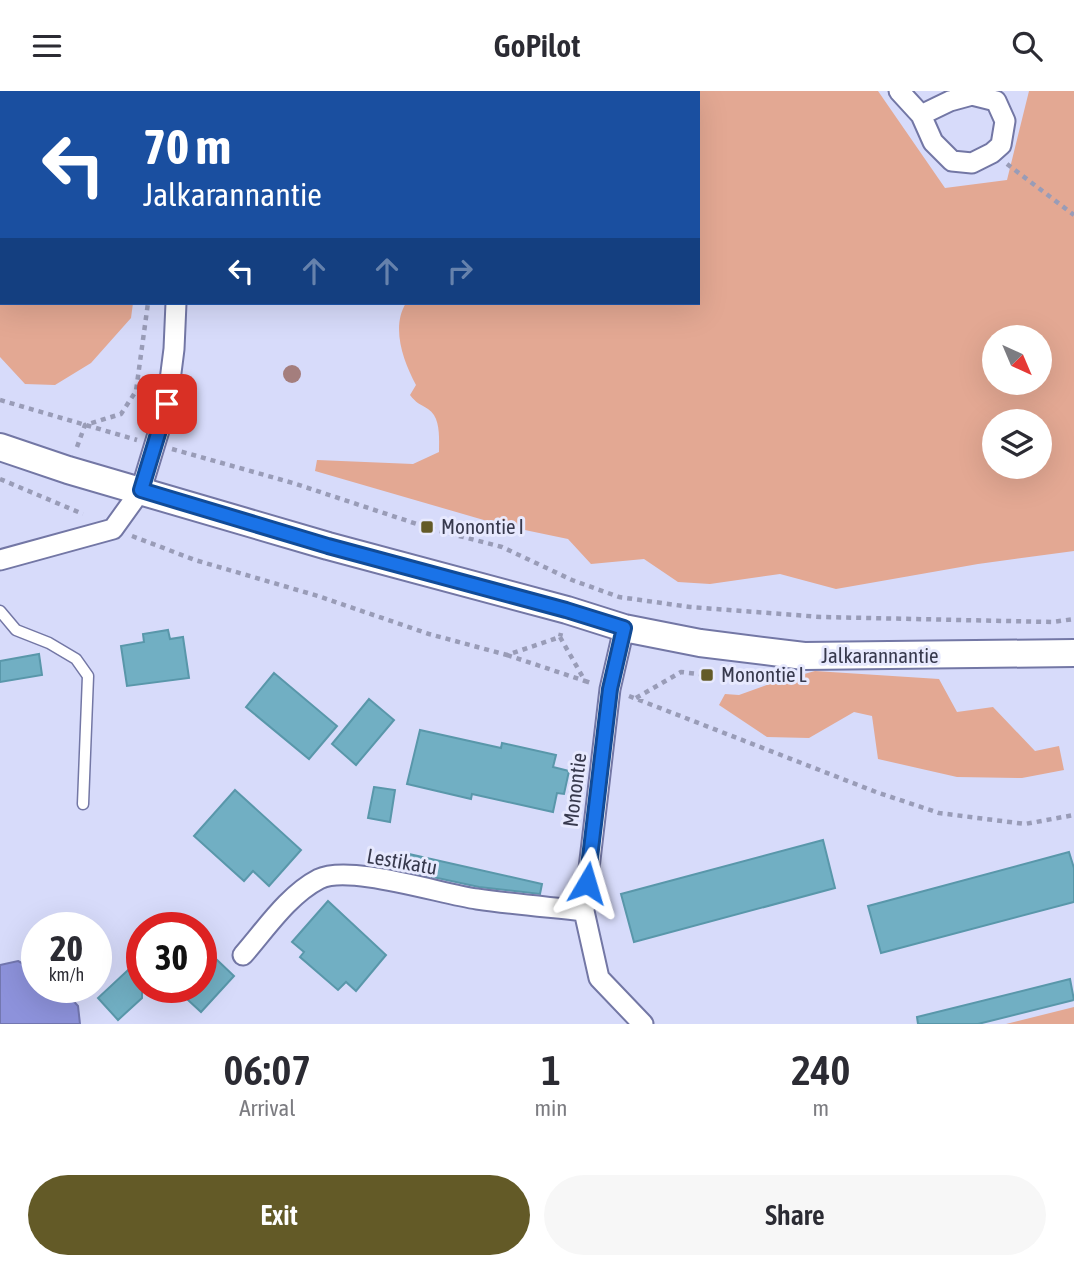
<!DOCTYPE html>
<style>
body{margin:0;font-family:"Asap Condensed",sans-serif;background:#f7f7f7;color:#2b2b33;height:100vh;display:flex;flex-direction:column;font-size:26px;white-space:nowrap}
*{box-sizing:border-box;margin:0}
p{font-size:23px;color:#7c7c81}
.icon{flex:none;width:38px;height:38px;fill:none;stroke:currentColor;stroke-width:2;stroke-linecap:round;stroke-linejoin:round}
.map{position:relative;height:933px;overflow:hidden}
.sheet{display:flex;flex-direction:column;background:#fff;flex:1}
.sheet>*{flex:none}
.hud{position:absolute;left:0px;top:0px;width:700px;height:214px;box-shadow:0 7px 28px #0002;background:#1a4fa0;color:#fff;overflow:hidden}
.needle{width:46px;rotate:136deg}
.fabs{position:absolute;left:982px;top:234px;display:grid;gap:14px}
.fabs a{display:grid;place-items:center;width:70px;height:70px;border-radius:50%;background:#fff;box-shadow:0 7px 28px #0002;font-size:35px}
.speed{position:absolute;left:21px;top:821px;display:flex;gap:14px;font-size:35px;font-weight:700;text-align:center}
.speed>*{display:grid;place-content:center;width:91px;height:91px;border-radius:50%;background:#fff;box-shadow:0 7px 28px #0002;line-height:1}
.speed small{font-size:18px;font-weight:400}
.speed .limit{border:10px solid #d22;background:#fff;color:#111}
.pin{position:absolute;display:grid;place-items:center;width:60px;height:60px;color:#fff;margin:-30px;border-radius:14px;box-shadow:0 4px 10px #0006}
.me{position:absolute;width:77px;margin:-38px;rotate:7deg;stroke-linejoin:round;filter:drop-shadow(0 0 5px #0008)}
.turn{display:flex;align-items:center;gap:24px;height:147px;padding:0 28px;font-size:32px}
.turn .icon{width:91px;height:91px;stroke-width:2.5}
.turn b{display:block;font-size:49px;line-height:60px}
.lanes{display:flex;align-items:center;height:66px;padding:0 28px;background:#0003;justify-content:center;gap:35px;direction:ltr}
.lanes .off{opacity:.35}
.eta{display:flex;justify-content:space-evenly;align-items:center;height:119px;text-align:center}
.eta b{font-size:42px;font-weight:600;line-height:49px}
.action{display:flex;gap:14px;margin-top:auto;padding:14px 28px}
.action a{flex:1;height:80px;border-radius:42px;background:#635a27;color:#fff;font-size:28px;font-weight:600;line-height:80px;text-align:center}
.action a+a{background:#f7f7f7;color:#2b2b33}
header{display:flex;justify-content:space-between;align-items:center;height:91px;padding:0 28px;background:#fff;font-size:32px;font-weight:600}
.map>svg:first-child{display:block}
.green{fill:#e3a893;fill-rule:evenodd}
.water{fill:#8d92db;stroke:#7377b0;stroke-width:2}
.building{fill:#71afc3;stroke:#5997aa;stroke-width:2}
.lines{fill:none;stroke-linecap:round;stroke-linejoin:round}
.lane-casing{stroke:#7377a5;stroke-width:13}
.street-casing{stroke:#7377a5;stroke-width:23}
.secondary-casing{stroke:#7377a5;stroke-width:30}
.path{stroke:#999cb7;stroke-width:4.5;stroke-dasharray:5 5;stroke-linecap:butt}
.lane{stroke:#fff;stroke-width:10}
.street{stroke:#fff;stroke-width:19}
.secondary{stroke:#fff;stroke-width:26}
.tree{fill:#a47e7d}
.route-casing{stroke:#114b97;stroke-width:18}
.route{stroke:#1a73e8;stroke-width:12}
.poi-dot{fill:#635a27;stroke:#e7e9fe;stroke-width:2.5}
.labels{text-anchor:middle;stroke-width:6;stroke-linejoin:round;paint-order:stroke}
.poi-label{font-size:21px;fill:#37394d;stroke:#e7e9fe;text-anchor:start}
.street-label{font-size:21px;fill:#37394d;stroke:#e7e9fe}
</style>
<header><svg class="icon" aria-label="menu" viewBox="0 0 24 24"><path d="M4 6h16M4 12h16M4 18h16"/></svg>GoPilot<svg class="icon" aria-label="search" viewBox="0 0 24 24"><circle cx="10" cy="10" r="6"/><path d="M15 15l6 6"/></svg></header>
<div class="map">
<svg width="1074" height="933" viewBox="0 0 1074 933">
<rect width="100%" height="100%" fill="#d7dbfa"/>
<path class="green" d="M 0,0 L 141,0 L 2,2 L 2,212 L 133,212 L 131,227 L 91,272 L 55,294 L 25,293 L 0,266 Z
M 584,0 L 878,0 L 945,97 L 1007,89 L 1029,0 L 1074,0 L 1074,460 L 978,473 L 836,498 L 780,483 L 710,493 L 678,491 L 644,468 L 591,473 L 568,448 L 501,434 L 315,380 L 317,369 L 413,373 L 439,361 C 439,348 441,326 428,318 C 420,313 416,312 410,304 L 416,294 C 403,270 391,236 406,212 L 698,212 L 698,2 ZM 994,247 L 1040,247 L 1040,292 L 994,292 ZM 994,331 L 1040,331 L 1040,376 L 994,376 Z
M 815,580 L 939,588 L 957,621 L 993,616 L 1035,660 L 1059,655 L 1064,679 L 1022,687 L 957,686 L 878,668 L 872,625 L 854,621 L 809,647 L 767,646 L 719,614 L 725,603 L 739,604 L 772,592 Z
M 1074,916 L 1074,933 L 1006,933 Z"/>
<path class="water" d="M 18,870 L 37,880 L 37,896 L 61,896 L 78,915 L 80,933 L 0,933 L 0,874 Z"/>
<path class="building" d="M 168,539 L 170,548 L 183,546 L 189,587 L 127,595 L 121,555 L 144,551 L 143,543 Z
M 39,563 L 42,584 L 0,591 L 0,570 Z
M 274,582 L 337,635 L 309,668 L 246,616 Z
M 369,608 L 394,629 L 356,674 L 332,653 Z
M 420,639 L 501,657 L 502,652 L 556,664 L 553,676 L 569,680 L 564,703 L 557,702 L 553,721 L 472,703 L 471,708 L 407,693 Z
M 374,696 L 395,699 L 390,731 L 368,727 Z
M 235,699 L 301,759 L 269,795 L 253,780 L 244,790 L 194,745 Z
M 823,749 L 835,797 L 634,851 L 621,803 Z
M 1069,761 L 1074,777 L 1074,811 L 881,862 L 868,815 Z
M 409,763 L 542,793 L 540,803 L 479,796 L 405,780 Z
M 328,810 L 386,864 L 356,900 L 346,891 L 338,899 L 300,866 L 304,861 L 292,851 Z
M 142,866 L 142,907 L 118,929 L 98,907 Z
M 201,866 L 214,866 L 234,885 L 201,921 L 174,896 L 201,896 Z
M 1070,888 L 1074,909 L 978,933 L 918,933 L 917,926 Z"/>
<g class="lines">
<defs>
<path id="lane" d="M 0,520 L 16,539 L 49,552 L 76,568 L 88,585 L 83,713"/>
<path id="street" d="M 899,0 L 921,24 L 933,51 L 952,70 L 972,72 L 992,62 L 1001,54 L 1005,30 L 996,10 L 972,4 L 950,10 L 921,24
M 186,2 L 186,0
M 0,469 L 113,438 L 141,399 L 167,313 L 174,258 L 176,212
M 624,537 L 610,598 L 584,820 L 599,887 L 643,933
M 243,864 C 265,839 288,804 319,788 C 349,773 441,803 477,808 C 512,813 548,816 584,820"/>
<path id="secondary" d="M 0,356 L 68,379 L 328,455 L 567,519 L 624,537 L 700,552 L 804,565 L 1074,562"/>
</defs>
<use href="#lane" class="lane-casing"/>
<use href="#street" class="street-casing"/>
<use href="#secondary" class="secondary-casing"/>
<path class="path" d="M 160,2 L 160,0
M 1007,73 L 1074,124
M 0,309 L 137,349
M 77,356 L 85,334 L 121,323 L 136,300 L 148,212
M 172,358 L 293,392 L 432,438 L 502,456 L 572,489 L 619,506 L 690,516 L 821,526 L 1053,531 L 1074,528
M 0,388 L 83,423
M 132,445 L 195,469 L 318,505 L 429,543 L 507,564 L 560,546 L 561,542
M 560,546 L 585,590 L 591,592
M 507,564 L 585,590
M 629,605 L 876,701 L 939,722 L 1025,733 L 1074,724
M 636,607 L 681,581 L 707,584"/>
<use href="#lane" class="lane"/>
<use href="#street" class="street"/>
<use href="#secondary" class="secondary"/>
</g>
<circle class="tree" cx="292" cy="283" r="9"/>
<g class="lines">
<defs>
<path id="route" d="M 167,313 L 141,399 L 328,455 L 566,519 L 624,537 L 610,598 L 587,792"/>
</defs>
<use href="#route" class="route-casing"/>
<use href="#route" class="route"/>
</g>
<g class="poi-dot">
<rect x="420" y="429" width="14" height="14" rx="3.5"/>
<rect x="700" y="577" width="14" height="14" rx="3.5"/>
</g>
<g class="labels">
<g class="poi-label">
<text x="441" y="443">Monontie I</text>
<text x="721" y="591">Monontie L</text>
</g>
<g class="street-label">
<text x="880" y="572">Jalkarannantie</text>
<text transform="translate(575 699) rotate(-83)" y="7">Monontie</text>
<text transform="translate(402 771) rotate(10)" y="7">Lestikatu</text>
</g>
</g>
</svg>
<div class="fabs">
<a><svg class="needle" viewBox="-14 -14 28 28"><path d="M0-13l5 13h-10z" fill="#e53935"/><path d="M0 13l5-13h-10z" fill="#7c7c81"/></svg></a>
<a><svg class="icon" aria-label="layers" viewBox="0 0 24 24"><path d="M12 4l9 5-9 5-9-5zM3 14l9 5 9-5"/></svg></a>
</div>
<div class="speed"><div>20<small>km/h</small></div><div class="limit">30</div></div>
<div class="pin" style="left:167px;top:313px;background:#d93025"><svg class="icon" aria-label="arrive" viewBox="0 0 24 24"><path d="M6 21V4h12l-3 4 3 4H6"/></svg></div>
<svg class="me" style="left:587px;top:792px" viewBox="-20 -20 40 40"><path d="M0-17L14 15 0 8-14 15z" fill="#1a73e8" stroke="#fff" stroke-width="4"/></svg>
<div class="hud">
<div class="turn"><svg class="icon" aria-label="left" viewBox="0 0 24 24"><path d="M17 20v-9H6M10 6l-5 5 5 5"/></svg><div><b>70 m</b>Jalkarannantie</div></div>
<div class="lanes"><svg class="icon" aria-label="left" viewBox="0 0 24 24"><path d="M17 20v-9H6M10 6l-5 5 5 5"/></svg><svg class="icon off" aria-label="ahead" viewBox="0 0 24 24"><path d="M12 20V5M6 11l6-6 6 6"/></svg><svg class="icon off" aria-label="ahead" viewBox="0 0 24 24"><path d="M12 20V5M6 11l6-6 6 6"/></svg><svg class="icon off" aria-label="right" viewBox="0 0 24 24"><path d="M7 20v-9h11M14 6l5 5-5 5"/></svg></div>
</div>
</div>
<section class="sheet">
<div class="eta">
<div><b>06:07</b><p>Arrival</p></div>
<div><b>1</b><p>min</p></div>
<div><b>240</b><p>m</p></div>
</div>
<div class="action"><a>Exit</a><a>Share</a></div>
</section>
